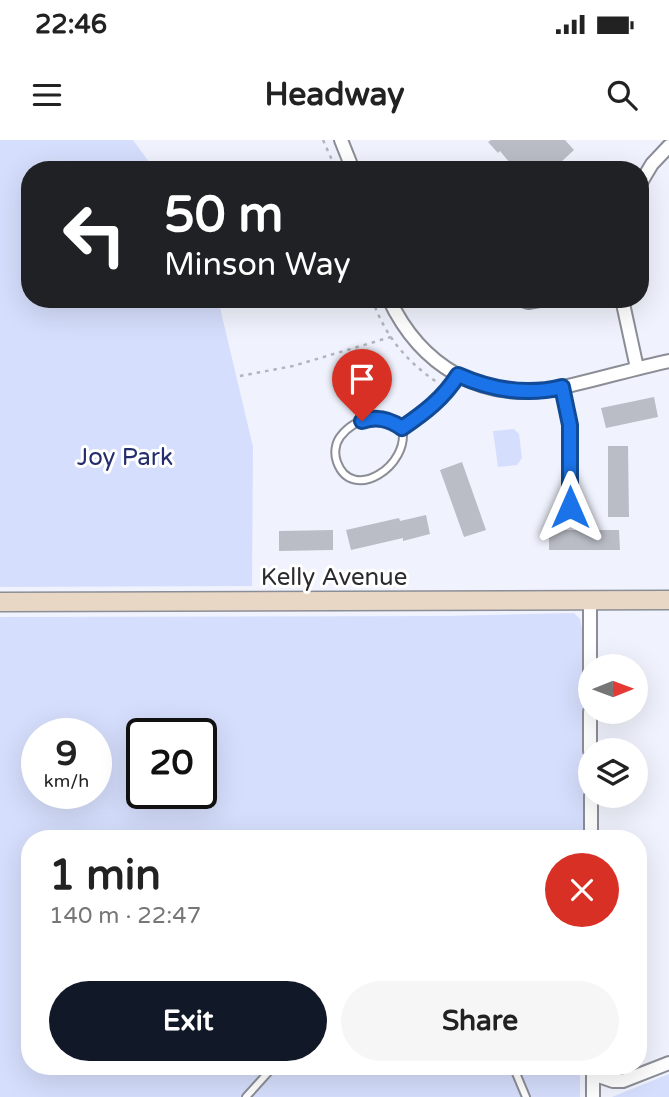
<!DOCTYPE html>
<meta charset="utf-8">
<style>
body{margin:0;font-family:"Varela Round",sans-serif;background:#f6f6f6;color:#222;height:100vh;display:flex;flex-direction:column;font-size:26px;white-space:nowrap}
*{box-sizing:border-box;margin:0}
p{font-size:23px;color:#767676}
.icon{flex:none;width:38px;height:38px;fill:none;stroke:currentColor;stroke-width:2;stroke-linecap:round;stroke-linejoin:round}
.map{position:relative;flex:1;overflow:hidden}
.side{position:absolute;left:21px;top:690px;width:626px;height:245px;display:flex;flex-direction:column;background:#fff;border-radius:28px;box-shadow:0 7px 28px #0002}
.side>*{flex:none}
.banner{position:absolute;left:21px;top:21px;width:628px;height:147px;border-radius:28px;box-shadow:0 7px 28px #0002;background:#202124;color:#fff;overflow:hidden}
.needle{width:46px;rotate:89deg}
.controls{position:absolute;left:578px;top:514px;display:grid;gap:14px}
.controls a{display:grid;place-items:center;width:70px;height:70px;border-radius:50%;background:#fff;box-shadow:0 7px 28px #0002;font-size:35px}
.speed{position:absolute;left:21px;top:578px;display:flex;gap:14px;font-size:35px;font-weight:700;text-align:center}
.speed>*{display:grid;place-content:center;width:91px;height:91px;border-radius:50%;background:#fff;box-shadow:0 7px 28px #0002;line-height:1}
.speed small{font-size:18px;font-weight:400}
.speed .limit{border:4px solid #111;border-radius:10px;background:#fff;color:#111}
.pin{position:absolute;display:grid;place-items:center;width:60px;height:60px;color:#fff;margin:-72px -30px;border-radius:50% 50% 50% 0;rotate:-45deg;box-shadow:0 0 7px #0007}
.pin .icon{rotate:45deg}
.me{position:absolute;width:77px;margin:-38px;rotate:0deg;stroke-linejoin:round;filter:drop-shadow(0 0 5px #0008)}
.turn{display:flex;align-items:center;gap:24px;height:147px;padding:0 28px;font-size:32px}
.turn .icon{width:91px;height:91px;stroke-width:2.5}
.turn b{display:block;font-size:49px;line-height:60px}
.round{display:grid;place-items:center;flex:none;width:74px;height:74px;border-radius:37px;background:#f6f6f6}
.headline{display:flex;align-items:center;justify-content:space-between;height:119px;padding:0 28px}
h1{font-size:42px;font-weight:700;line-height:52px}
.action{display:flex;gap:14px;margin-top:auto;padding:14px 28px}
.action a{flex:1;height:80px;border-radius:42px;background:#111827;color:#fff;font-size:28px;font-weight:700;line-height:80px;text-align:center}
.action a+a{background:#f6f6f6;color:#222}
.status{display:flex;justify-content:space-between;align-items:center;height:49px;padding:0 35px;background:#fff;direction:ltr}
.status svg{height:19px;fill:currentColor}
header{display:flex;justify-content:space-between;align-items:center;height:91px;padding:0 28px;background:#fff;font-size:32px;font-weight:700}
.map>svg:first-child{display:block}
.green{fill:#d5defc;fill-rule:evenodd}
.building{fill:#babdc6}
.lines{fill:none;stroke-linecap:round;stroke-linejoin:round}
.service-casing{stroke:#8b8e96;stroke-width:10}
.minor-casing{stroke:#8b8e96;stroke-width:16}
.secondary-casing{stroke:#8b8e96;stroke-width:21}
.path{stroke:#b2b5bd;stroke-width:2.5;stroke-dasharray:3.5 5;stroke-linecap:butt}
.service{stroke:#fff;stroke-width:6}
.minor{stroke:#fff;stroke-width:12}
.secondary{stroke:#e9d7c5;stroke-width:18}
.route-casing{stroke:#114b97;stroke-width:18}
.route{stroke:#1a73e8;stroke-width:12}
.labels{text-anchor:middle;stroke-width:6;stroke-linejoin:round;paint-order:stroke}
.park-label{font-size:24px;fill:#252e6d;stroke:#fff}
.street-label{font-size:24px;fill:#2a2b2e;stroke:#fff}
</style>
<div class="status"><b>22:46</b><svg viewBox="0 0 49 12"><path d="M0 12V9h3v3zM5 12V6h3v6zM10 12V3h3v9zM15 12V0h3v12zM26 1h20v11H26zM47 4h2v5h-2z"/></svg></div>
<header><svg class="icon" aria-label="menu" viewBox="0 0 24 24"><path d="M4 6h16M4 12h16M4 18h16"/></svg>Headway<svg class="icon" aria-label="search" viewBox="0 0 24 24"><circle cx="10" cy="10" r="6"/><path d="M15 15l6 6"/></svg></header>
<div class="map">
<svg width="669" height="957" viewBox="0 0 669 957">
<rect width="100%" height="100%" fill="#f0f3fd"/>
<path class="green" d="M 0,0 L 133,0 L 155,30 L 30,30 L 30,159 L 218,159 L 253,307 L 252,446 L 0,447 Z
M 514,289 L 519,294 L 522,318 L 517,325 L 498,327 L 493,291 Z
M 574,473 L 580,479 L 584,498 L 583,698 L 30,698 L 30,926 L 580,926 L 580,957 L 0,957 L 0,477 L 444,476 ZM 37,593 L 96,593 L 96,653 L 37,653 ZM 142,593 L 201,593 L 201,653 L 142,653 Z
M 669,934 L 669,957 L 612,957 Z"/>
<path class="building" d="M 491,0 L 565,0 L 574,10 L 560,23 L 566,30 L 503,30 L 510,23 L 500,11 L 498,13 L 488,2 Z
M 654,257 L 658,277 L 606,288 L 601,268 Z
M 608,306 L 628,306 L 629,377 L 608,377 Z
M 462,322 L 486,390 L 464,397 L 440,330 Z
M 426,375 L 430,394 L 403,401 L 403,398 L 351,410 L 346,390 L 399,378 L 400,381 Z
M 333,390 L 333,410 L 279,411 L 279,391 Z
M 549,390 L 619,390 L 620,410 L 549,410 Z"/>
<g class="lines">
<defs>
<path id="service" d="M 562,247 L 570,285 L 570,367
M 402,288 C 411,325 352,364 337,322 C 334,314 335,304 340,297 C 356,276 382,273 402,288 C 425,273 443,259 459,235
M 513,926 L 526,957
M 246,957 L 274,926"/>
<path id="minor" d="M 341,0 L 353,30
M 640,44 L 652,24 L 669,6
M 389,159 C 420,225 481,263 554,249 C 593,241 631,229 669,221
M 519,159 L 528,162 L 545,159
M 622,159 L 637,228
M 590,460 L 590,553
M 590,572 L 590,611
M 591,656 L 591,698
M 593,934 L 613,941 L 623,941 L 669,923
M 593,957 L 593,929"/>
<path id="secondary" d="M 0,462 L 669,460"/>
</defs>
<use href="#service" class="service-casing"/>
<use href="#minor" class="minor-casing"/>
<use href="#secondary" class="secondary-casing"/>
<path class="path" d="M 323,0 L 336,29
M 372,159 C 385,196 406,221 438,243
M 240,236 L 293,226 L 391,197"/>
<use href="#service" class="service"/>
<use href="#minor" class="minor"/>
<use href="#secondary" class="secondary"/>
</g>
<g class="lines">
<defs>
<path id="route" d="M 362,281 C 377,276 389,279 402,288 C 424,273 444,258 458,235 C 492,250 526,256 562,247 L 570,285 L 570,367"/>
</defs>
<use href="#route" class="route-casing"/>
<use href="#route" class="route"/>
</g>
<g class="labels">
<g class="park-label">
<text x="125" y="325">Joy Park</text>
</g>
<g class="street-label">
<text x="334" y="445">Kelly Avenue</text>
</g>
</g>
</svg>
<div class="controls">
<a><svg class="needle" viewBox="-14 -14 28 28"><path d="M0-13l5 13h-10z" fill="#e53935"/><path d="M0 13l5-13h-10z" fill="#767676"/></svg></a>
<a><svg class="icon" aria-label="layers" viewBox="0 0 24 24"><path d="M12 4l9 5-9 5-9-5zM3 14l9 5 9-5"/></svg></a>
</div>
<div class="speed"><div>9<small>km/h</small></div><div class="limit">20</div></div>
<div class="pin" style="left:362px;top:281px;background:#d93025"><svg class="icon" aria-label="arrive" viewBox="0 0 24 24"><path d="M6 21V4h12l-3 4 3 4H6"/></svg></div>
<svg class="me" style="left:570px;top:367px" viewBox="-20 -20 40 40"><path d="M0-17L14 15 0 8-14 15z" fill="#1a73e8" stroke="#fff" stroke-width="4"/></svg>
<div class="banner">
<div class="turn"><svg class="icon" aria-label="left" viewBox="0 0 24 24"><path d="M17 20v-9H6M10 6l-5 5 5 5"/></svg><div><b>50 m</b>Minson Way</div></div>
</div>
<section class="side">
<div class="headline"><div><h1>1 min</h1><p>140 m · 22:47</p></div><a class="round" style="background:#d93025;color:#fff"><svg class="icon" aria-label="close" viewBox="0 0 24 24"><path d="M6 6l12 12M18 6L6 18"/></svg></a></div>
<div class="action"><a>Exit</a><a>Share</a></div>
</section>
</div>
